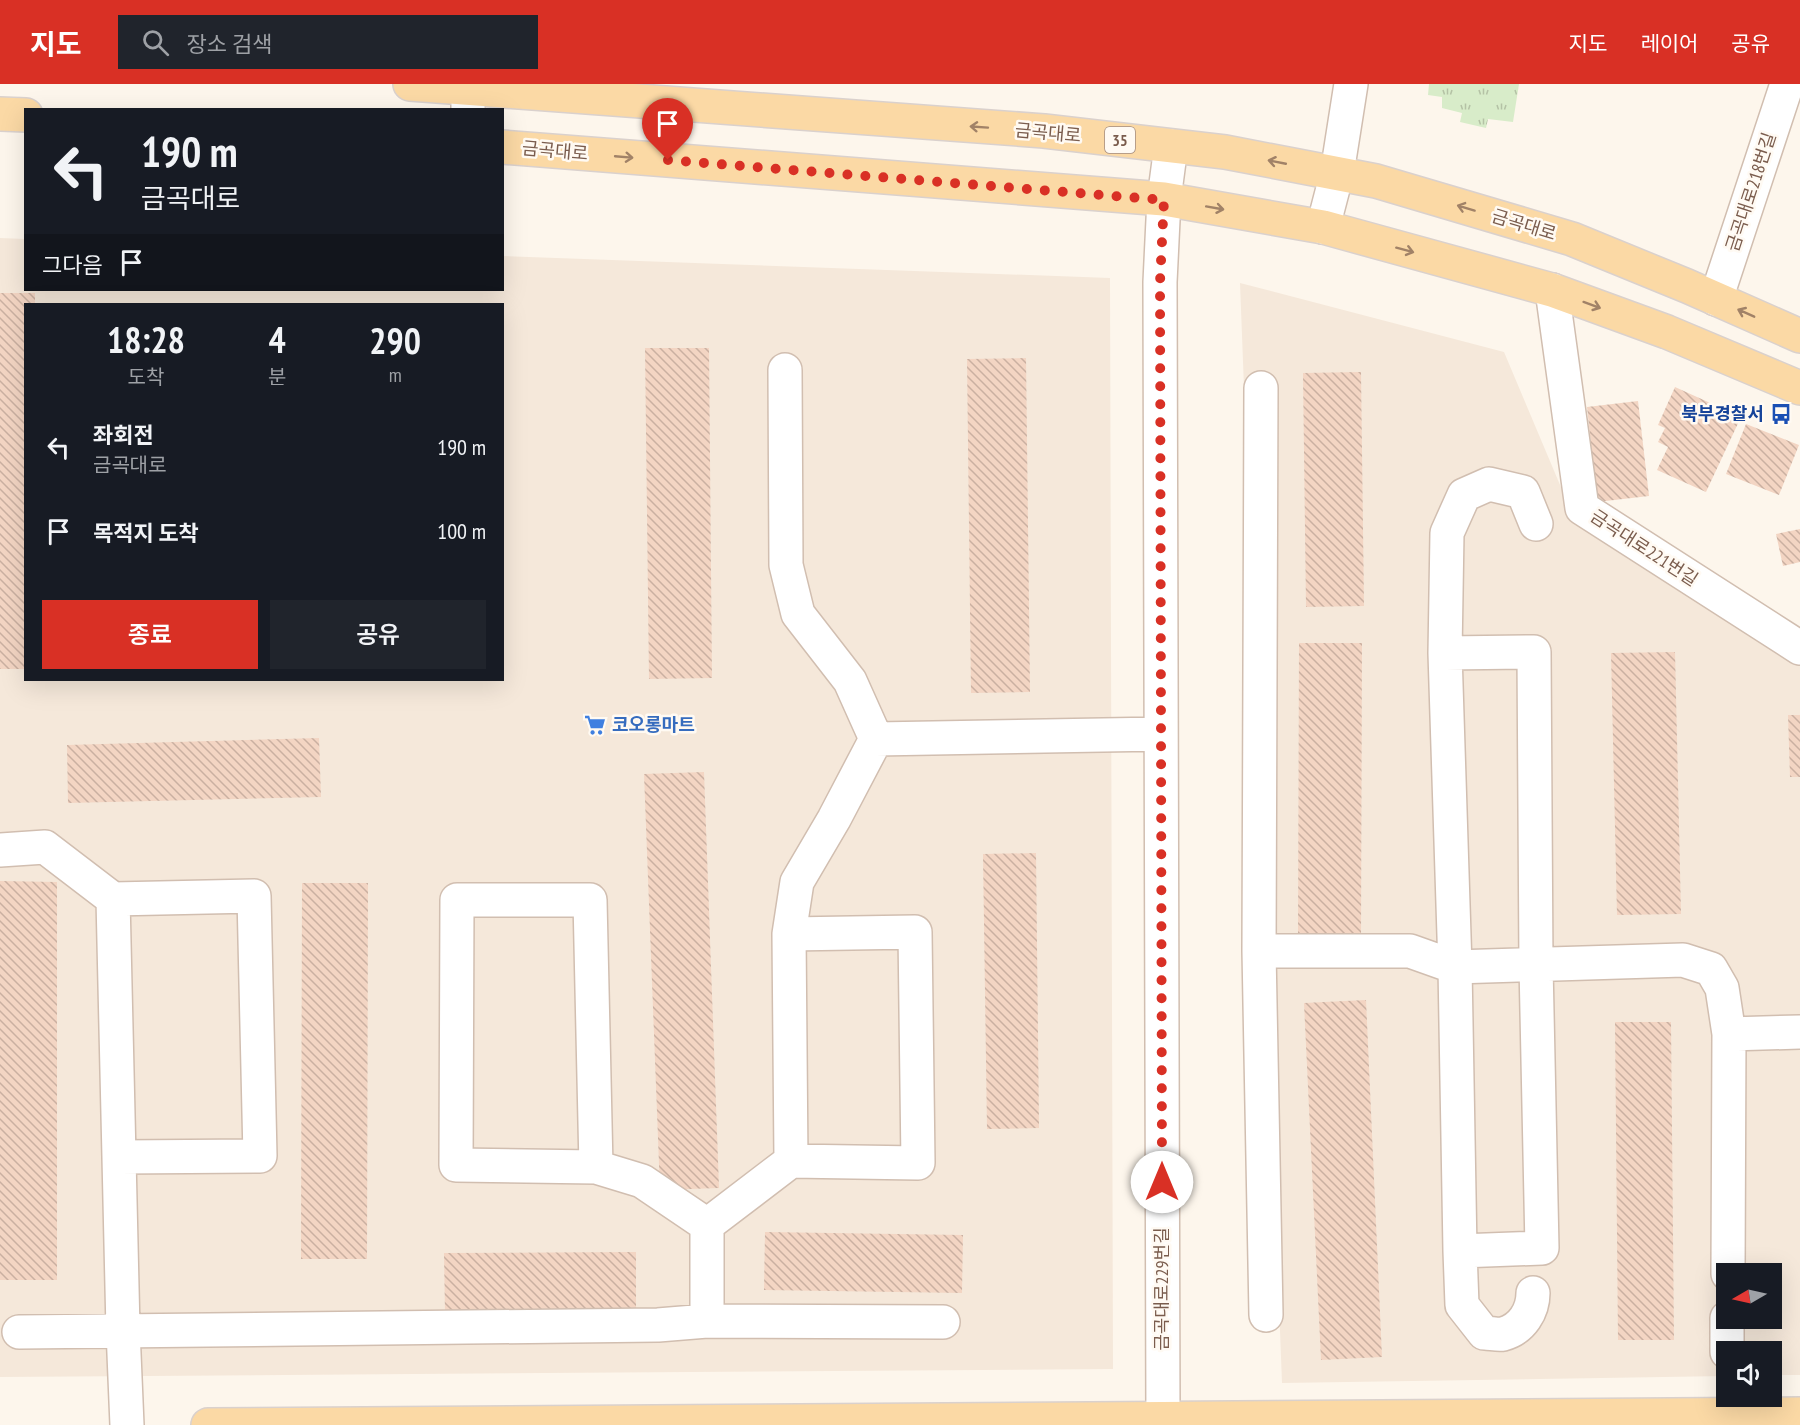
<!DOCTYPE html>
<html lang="ko">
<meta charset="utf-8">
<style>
body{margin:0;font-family:"PT Sans Narrow","Noto Sans KR",sans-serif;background:#20242c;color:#f1f3f6;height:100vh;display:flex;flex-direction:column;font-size:22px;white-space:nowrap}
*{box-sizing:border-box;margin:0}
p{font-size:20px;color:#9ea1a6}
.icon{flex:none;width:33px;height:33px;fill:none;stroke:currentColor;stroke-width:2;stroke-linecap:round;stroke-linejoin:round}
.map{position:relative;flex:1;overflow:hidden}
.side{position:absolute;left:24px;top:219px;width:480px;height:378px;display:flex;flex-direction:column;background:#171b24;border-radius:0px;box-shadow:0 6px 24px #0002}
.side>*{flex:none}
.top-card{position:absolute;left:24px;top:24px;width:480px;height:183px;border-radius:0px;box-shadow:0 6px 24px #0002;background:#171b24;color:#f1f3f6;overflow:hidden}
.needle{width:39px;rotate:261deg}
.tools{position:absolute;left:1716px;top:1179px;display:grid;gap:12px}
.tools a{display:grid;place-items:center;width:66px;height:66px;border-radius:0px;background:#171b24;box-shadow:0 6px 24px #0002;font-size:30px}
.pin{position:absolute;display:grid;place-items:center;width:51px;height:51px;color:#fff;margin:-62px -26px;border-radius:50% 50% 50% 0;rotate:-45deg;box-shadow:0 0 6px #0007}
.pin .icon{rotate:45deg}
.me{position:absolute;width:66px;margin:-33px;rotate:0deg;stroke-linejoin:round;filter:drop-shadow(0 0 4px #0008)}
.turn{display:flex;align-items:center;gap:21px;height:126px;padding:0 18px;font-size:27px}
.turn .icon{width:78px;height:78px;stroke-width:2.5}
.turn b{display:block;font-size:42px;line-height:51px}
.then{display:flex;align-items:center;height:57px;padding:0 18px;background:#0003;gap:12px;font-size:22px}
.eta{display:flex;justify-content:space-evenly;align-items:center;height:102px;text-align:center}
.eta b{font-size:36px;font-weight:600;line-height:42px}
.cta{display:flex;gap:12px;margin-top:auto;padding:12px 18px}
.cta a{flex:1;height:69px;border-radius:0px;background:#d93025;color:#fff;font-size:24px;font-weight:600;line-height:69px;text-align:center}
.cta a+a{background:#20242c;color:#f1f3f6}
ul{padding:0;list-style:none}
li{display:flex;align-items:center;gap:18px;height:84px;padding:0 18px}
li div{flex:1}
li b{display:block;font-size:22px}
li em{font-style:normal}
header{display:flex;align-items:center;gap:36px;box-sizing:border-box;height:84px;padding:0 30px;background:#d93025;color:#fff}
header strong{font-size:28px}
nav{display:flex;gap:33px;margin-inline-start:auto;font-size:21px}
.search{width:420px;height:54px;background:#20242c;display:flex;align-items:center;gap:15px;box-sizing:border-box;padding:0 21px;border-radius:0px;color:#9ea1a6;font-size:22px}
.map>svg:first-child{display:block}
.residential{fill:#f5e8da;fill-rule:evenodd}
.grass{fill:url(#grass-tufts)}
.building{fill:url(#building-back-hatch)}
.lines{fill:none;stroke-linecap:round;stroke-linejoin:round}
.minor-casing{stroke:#d1beb0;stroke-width:36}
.major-casing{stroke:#dad1cd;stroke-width:36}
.minor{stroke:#fff;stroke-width:33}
.major{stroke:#fbd9a5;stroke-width:33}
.oneway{stroke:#a18267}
.route{stroke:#d93025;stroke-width:10;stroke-dasharray:0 18}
.labels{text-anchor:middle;stroke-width:5;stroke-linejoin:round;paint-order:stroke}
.shield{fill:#fffaf3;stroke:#a28b7f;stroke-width:1.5}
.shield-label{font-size:16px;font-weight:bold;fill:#7a5c4d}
.street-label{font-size:18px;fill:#7a5c4d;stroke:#fffaf3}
.transit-label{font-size:18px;font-weight:bold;fill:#164399;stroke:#fffaf3;text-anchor:end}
.shop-label{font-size:18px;font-weight:bold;fill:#366cbe;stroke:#fffaf3;text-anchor:start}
</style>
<header>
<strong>지도</strong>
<div class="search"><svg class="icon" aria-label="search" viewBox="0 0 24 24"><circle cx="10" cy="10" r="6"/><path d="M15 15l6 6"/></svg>장소 검색</div>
<nav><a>지도</a><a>레이어</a><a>공유</a></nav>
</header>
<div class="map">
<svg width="1800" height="1341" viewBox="0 0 1800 1341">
<defs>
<pattern id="grass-tufts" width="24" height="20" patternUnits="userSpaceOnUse" patternTransform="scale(1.5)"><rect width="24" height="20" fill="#d8ecc9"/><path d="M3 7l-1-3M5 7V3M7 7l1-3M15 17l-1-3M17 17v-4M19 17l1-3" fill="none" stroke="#b4c2a5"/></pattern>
<pattern id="building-back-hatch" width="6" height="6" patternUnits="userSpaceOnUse" patternTransform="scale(1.5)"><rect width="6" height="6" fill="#f3d5c3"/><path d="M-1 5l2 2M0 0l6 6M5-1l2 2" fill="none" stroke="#cab0a1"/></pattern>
</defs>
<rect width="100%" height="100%" fill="#fdf6ec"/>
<path class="residential" d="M 0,154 L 25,155 L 26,206 L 502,206 L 503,172 L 1110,194 L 1113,1285 L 0,1293 ZM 26,220 L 502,220 L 502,596 L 26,596 Z
M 1240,199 L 1504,268 L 1571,427 L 1800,576 L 1800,1291 L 1772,1291 L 1772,1268 L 1726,1268 L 1726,1292 L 1282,1299 ZM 1726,1190 L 1772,1190 L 1772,1234 L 1726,1234 Z"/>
<path class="grass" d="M 1429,0 L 1519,0 L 1513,38 L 1488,35 L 1486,44 L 1460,38 L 1462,29 L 1442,24 L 1442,13 L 1428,11 Z"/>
<path class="building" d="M 0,209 L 35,209 L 35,220 L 26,220 L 26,585 L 0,585 Z
M 645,264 L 709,264 L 712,594 L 649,595 Z
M 1026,274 L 1030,608 L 971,609 L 967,275 Z
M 1361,288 L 1364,522 L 1306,523 L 1303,289 Z
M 1675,303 L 1741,333 L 1706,408 L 1657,386 L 1668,363 L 1658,358 L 1665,344 L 1658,341 Z
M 1638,317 L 1649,412 L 1597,418 L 1587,323 Z
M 1746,340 L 1799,361 L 1779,411 L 1726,390 Z
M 1800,445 L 1800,478 L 1783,482 L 1776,450 Z
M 1299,559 L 1362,559 L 1361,852 L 1298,852 Z
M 1675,568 L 1681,830 L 1617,831 L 1611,569 Z
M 1788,631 L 1800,631 L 1800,693 L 1790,693 Z
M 319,654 L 321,713 L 68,719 L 67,661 Z
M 704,688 L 719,1104 L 660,1106 L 644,690 Z
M 1036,769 L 1039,1044 L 987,1045 L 983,770 Z
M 0,797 L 57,798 L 57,1196 L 0,1196 Z
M 302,799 L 368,799 L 367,1175 L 301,1175 Z
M 1366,916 L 1382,1273 L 1321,1276 L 1304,919 Z
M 1615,938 L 1671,938 L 1674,1256 L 1618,1256 Z
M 765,1148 L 963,1151 L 962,1209 L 764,1206 Z
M 636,1168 L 636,1229 L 445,1230 L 444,1169 Z"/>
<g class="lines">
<defs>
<path id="minor" d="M 468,26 L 468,0
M 1323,143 L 1337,89 L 1351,0
M 1552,206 L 1582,424 L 1800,564
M 1716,215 L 1787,0
M 1534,568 L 1536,881 L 1542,1164 L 1460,1167 L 1455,883 L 1445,569 Z
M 1445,569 L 1447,449 L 1464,411 L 1489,400 L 1523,408 L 1536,440
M 876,655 L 1161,650
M 0,766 L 45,763 L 113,815
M 789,850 L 915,848 L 918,1079 L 791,1077
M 1259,867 L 1261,304
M 1729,950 L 1800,948
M 120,1073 L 260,1072 L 254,812 L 113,815 L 123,1246 L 127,1341
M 596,1083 L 590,816 L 457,816 L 456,1081 L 596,1083 L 642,1097 L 707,1141 L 791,1077 L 789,850 L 797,798 L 834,735 L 876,655 L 850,597 L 798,530 L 786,481 L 785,286
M 1460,1167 L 1462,1221 L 1484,1249 C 1490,1249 1498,1251 1503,1250 C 1522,1245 1533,1227 1533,1209
M 1266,1231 L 1259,867 L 1410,867 L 1455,883 L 1683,876 L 1711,885 L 1722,904 L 1729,950 L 1728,1190
M 707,1237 L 707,1141
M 19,1248 L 658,1241 L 707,1237 L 943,1238
M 1727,1268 L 1727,1234
M 1163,1341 L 1160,198 L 1164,115 L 1171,62"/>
<path id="major" d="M 410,0 L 1044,47 L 1225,68 L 1376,97 L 1572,155 L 1687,202 L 1800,252
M 0,30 L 26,31
M 502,63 L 1164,115 L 1323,143 L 1552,206 L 1667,248 L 1800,304
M 208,1341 L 1800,1330"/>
</defs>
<use href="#minor" class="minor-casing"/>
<use href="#major" class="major-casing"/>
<use href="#minor" class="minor"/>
<use href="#major" class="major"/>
</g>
<defs><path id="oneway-shaft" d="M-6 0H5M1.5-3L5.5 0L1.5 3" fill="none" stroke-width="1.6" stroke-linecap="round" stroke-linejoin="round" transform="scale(1.5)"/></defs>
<g class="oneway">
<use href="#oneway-shaft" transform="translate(979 43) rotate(-176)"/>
<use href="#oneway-shaft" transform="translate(624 73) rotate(5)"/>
<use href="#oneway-shaft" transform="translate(1277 78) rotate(-169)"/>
<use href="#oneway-shaft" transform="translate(1215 124) rotate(10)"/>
<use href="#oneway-shaft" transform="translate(1466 124) rotate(-163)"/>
<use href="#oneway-shaft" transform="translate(1405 166) rotate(15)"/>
<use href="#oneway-shaft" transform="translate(1592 221) rotate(20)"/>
<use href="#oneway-shaft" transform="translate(1746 229) rotate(-156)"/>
</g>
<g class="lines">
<path class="route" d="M 668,76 L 1164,116 L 1160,198 L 1162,1098"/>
</g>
<defs>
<symbol id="bus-bare" viewBox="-9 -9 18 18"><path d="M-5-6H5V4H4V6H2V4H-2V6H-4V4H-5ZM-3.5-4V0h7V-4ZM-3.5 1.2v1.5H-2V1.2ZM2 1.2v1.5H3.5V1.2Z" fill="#1a4fb4" stroke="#fffaf3" stroke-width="2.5" paint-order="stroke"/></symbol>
<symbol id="supermarket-bare" viewBox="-9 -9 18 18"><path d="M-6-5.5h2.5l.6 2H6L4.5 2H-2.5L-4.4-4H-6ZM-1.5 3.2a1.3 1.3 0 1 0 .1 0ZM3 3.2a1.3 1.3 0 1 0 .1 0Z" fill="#3f7fe0" stroke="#fffaf3" stroke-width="2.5" paint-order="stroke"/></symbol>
</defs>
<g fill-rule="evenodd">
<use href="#bus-bare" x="1766" y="315" width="30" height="30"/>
<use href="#supermarket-bare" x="580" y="626" width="30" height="30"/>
</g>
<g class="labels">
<rect class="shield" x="1105" y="43" width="30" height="26" rx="4.5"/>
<g class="shield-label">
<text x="1120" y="62">35</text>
</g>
<g class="street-label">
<text transform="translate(1048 49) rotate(5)" y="6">금곡대로</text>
<text transform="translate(555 67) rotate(5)" y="6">금곡대로</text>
<text transform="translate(1751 108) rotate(-72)" y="6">금곡대로218번길</text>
<text transform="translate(1524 141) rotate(17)" y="6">금곡대로</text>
<text transform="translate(1644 464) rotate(33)" y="6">금곡대로221번길</text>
<text transform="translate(1162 1205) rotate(-90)" y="6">금곡대로229번길</text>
</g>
<g class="transit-label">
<text x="1764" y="336">북부경찰서</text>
</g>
<g class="shop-label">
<text x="612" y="647">코오롱마트</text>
</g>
</g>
</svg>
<div class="tools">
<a><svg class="needle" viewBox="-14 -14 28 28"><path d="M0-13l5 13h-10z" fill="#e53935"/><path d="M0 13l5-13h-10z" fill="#9ea1a6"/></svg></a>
<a><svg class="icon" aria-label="sound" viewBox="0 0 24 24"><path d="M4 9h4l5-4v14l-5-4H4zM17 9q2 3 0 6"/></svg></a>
</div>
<div class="pin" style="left:668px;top:76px;background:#d93025"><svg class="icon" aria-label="arrive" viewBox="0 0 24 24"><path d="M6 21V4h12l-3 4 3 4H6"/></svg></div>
<svg class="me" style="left:1162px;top:1098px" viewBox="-20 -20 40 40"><circle r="19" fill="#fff"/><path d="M0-13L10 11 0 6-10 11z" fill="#d93025"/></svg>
<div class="top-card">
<div class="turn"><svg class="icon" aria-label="left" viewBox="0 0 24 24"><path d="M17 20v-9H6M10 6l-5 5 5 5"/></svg><div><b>190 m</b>금곡대로</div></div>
<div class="then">그다음<svg class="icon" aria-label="arrive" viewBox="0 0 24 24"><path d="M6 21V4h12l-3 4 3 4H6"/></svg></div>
</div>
<section class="side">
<div class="eta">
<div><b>18:28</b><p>도착</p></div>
<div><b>4</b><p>분</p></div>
<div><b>290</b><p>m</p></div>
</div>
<ul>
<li><svg class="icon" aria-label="left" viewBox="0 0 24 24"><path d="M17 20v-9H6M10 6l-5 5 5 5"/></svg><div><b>좌회전</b><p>금곡대로</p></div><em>190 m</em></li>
<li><svg class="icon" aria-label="arrive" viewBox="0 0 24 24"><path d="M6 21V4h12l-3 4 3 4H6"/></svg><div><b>목적지 도착</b></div><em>100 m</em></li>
</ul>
<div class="cta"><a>종료</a><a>공유</a></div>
</section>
</div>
